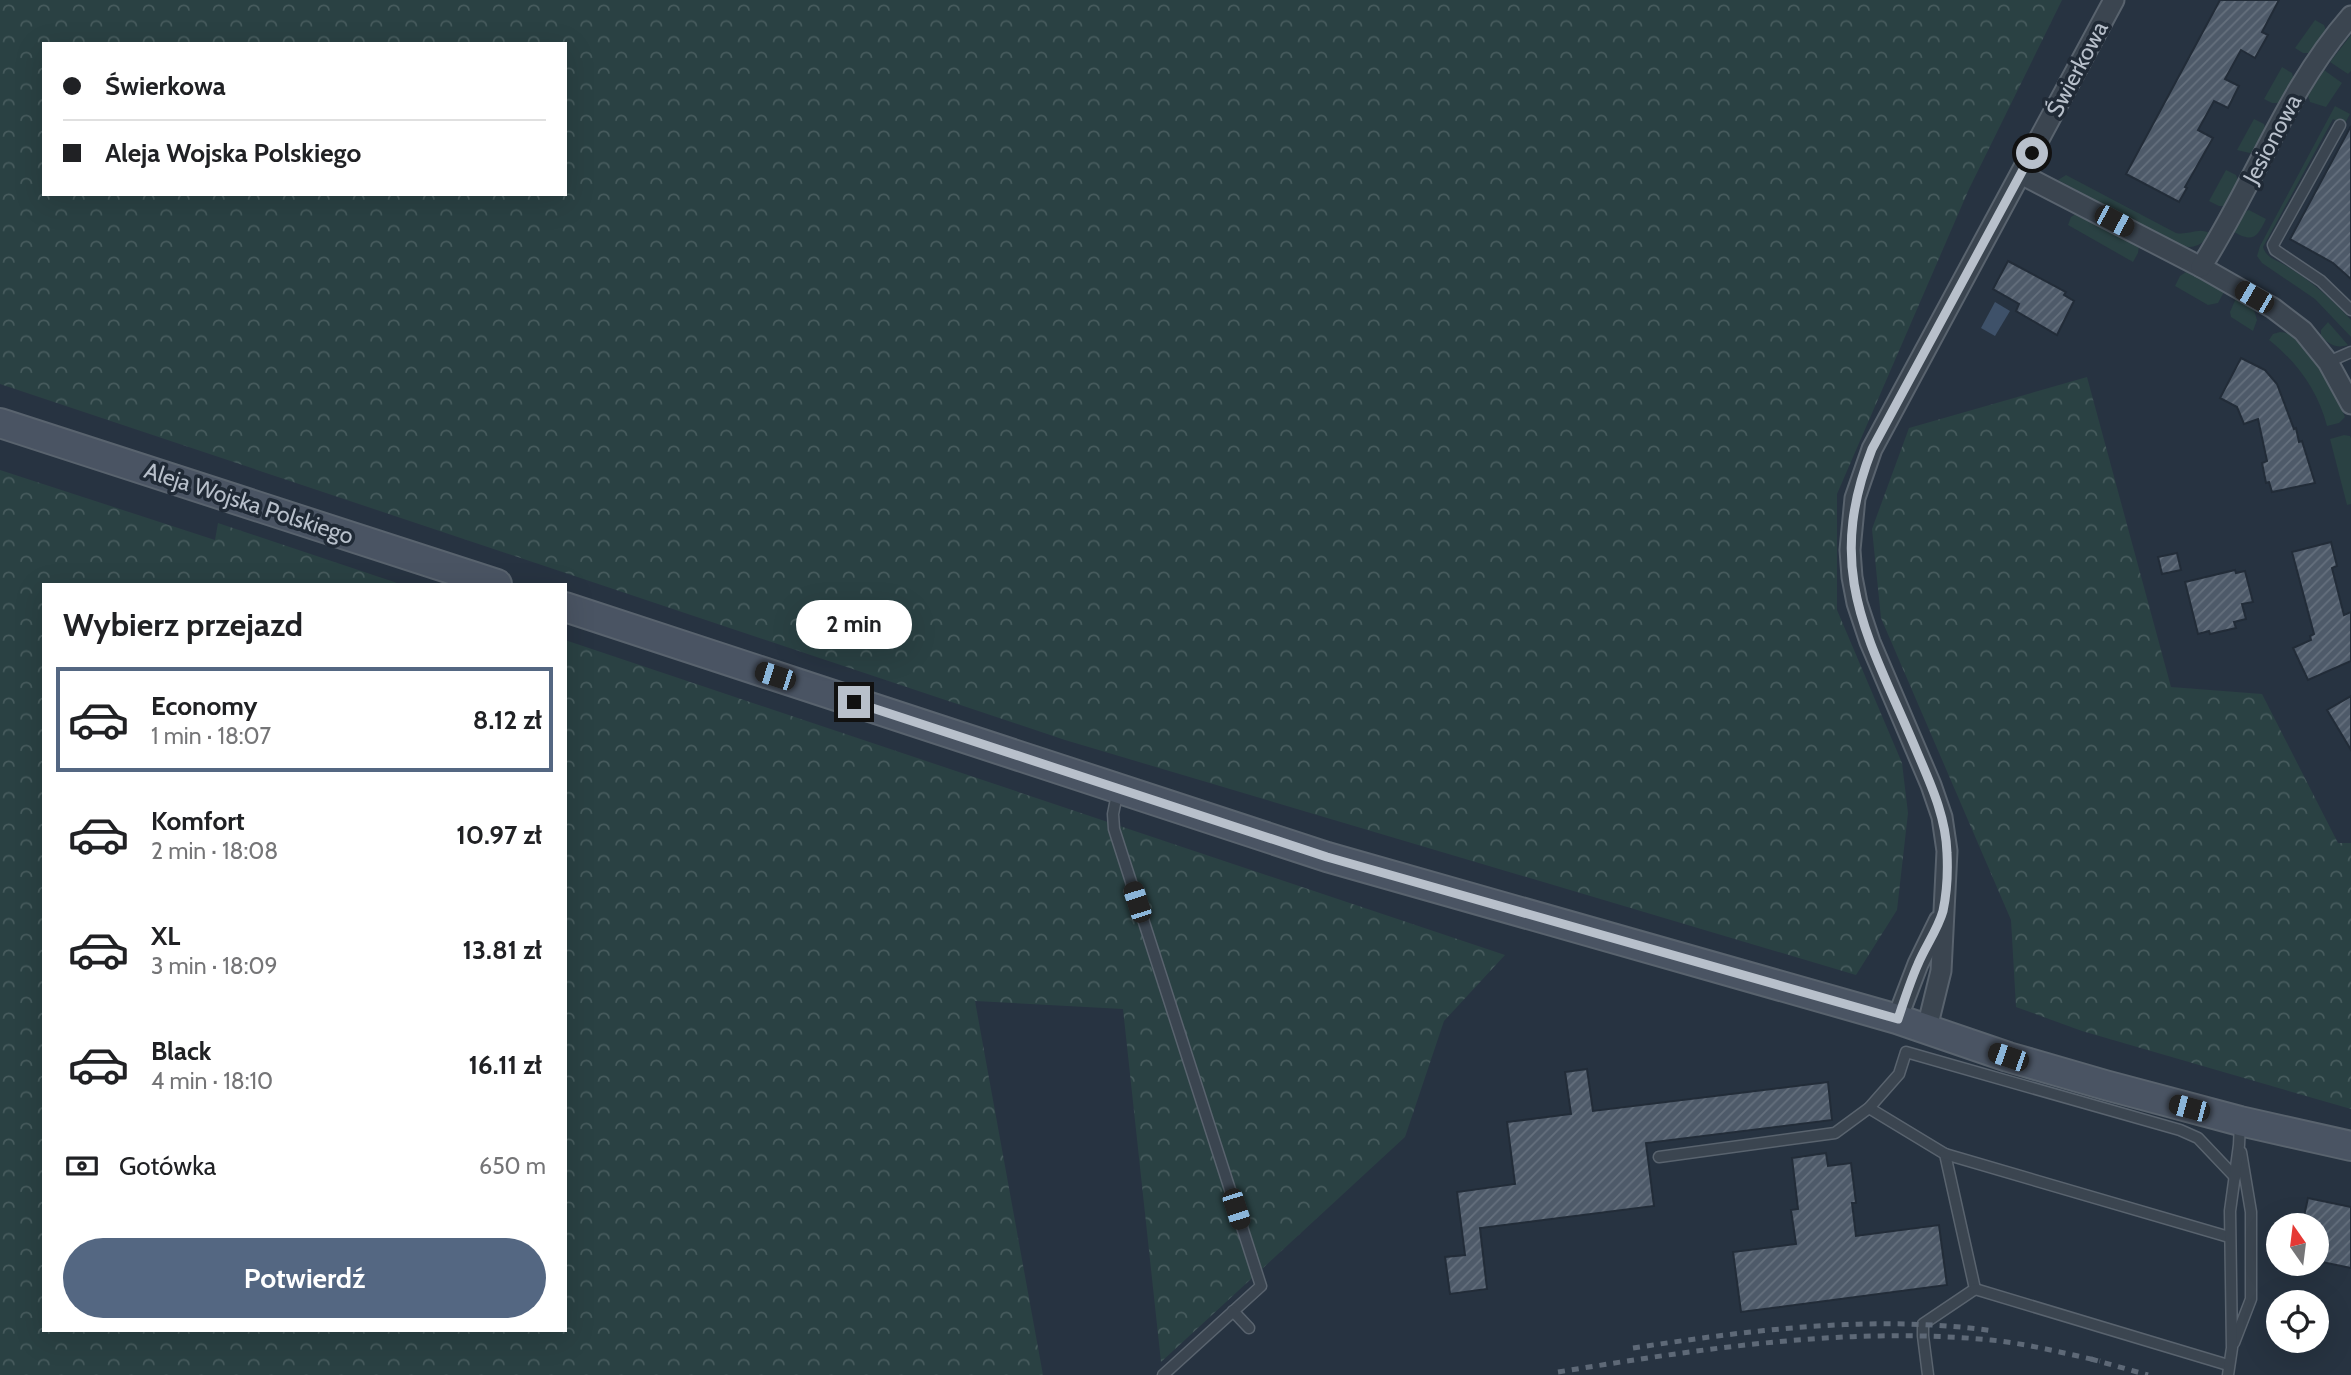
<!DOCTYPE html>
<html lang="pl">
<meta charset="utf-8">
<style>
:root{--surface:#fff;--page:#f2f2f2;--text:#202124;--muted:#757577;--line:#e0e0e0;--accent:#546782}
body{margin:0;font-family:Cabin,sans-serif;background:var(--page);color:var(--text);height:100vh;display:flex;flex-direction:column;font-size:26px;white-space:nowrap}
*{box-sizing:border-box;margin:0}
p{font-size:23px;color:var(--muted)}
.icon{flex:none;width:38px;height:38px;fill:none;stroke:currentColor;stroke-width:2;stroke-linecap:round;stroke-linejoin:round}
.map{position:relative;flex:1;overflow:hidden}
.drawer{position:absolute;left:42px;top:583px;width:525px;height:749px;display:flex;flex-direction:column;background:var(--surface);border-radius:0px;box-shadow:0 7px 28px #0002}
.drawer>*{flex:none}
.guide{position:absolute;left:42px;top:42px;width:525px;height:154px;border-radius:0px;box-shadow:0 7px 28px #0002;display:grid;align-content:center;height:154px;padding:0 21px;background:var(--surface)}
.needle{width:46px;rotate:346deg}
.fabs{position:absolute;left:2266px;top:1213px;display:grid;gap:14px}
.fabs a{display:grid;place-items:center;width:63px;height:63px;border-radius:50%;background:var(--surface);box-shadow:0 7px 28px #0002;font-size:35px}
.end{position:absolute;width:32px;height:32px;margin:-16px;border:9px solid #b8c0cb;background:#111;box-shadow:0 0 0 4px #111}
.from{border-radius:50%}
.bubble{position:absolute;height:49px;border-radius:24px;background:var(--surface);box-shadow:0 7px 28px #0002;font-size:23px;font-weight:700;line-height:49px;text-align:center}
.car{position:absolute;width:21px;height:42px;margin:-21px -10px;border-radius:9px;box-shadow:0 0 5px 2px #0007;background:linear-gradient(#222 24%,#8ab4d8 0 40%,#222 0 76%,#8ab4d8 0 86%,#222 0)}
.guide b{display:flex;align-items:center;gap:24px;height:66px;font-size:26px}
.guide b+b{border-top:2px solid var(--line)}
.guide i{width:18px;height:18px;background:var(--text)}
ul{padding:0;list-style:none}
li{display:flex;align-items:center;gap:21px;height:105px;margin:0 14px 10px;padding:0 7px;border:4px solid transparent;border-radius:0px}
li div{flex:1}
li b{display:block;font-size:26px}
li em{font-style:normal;font-weight:700}
li.on{border-color:var(--accent)}
li>.icon{width:63px;height:63px;stroke-width:1.5}
h2{padding:0 21px;font-size:32px;line-height:84px}
.pay{display:flex;align-items:center;gap:18px;height:77px;padding:0 21px;font-size:26px}
.pay p{margin-inline-start:auto}
.primary-button{display:flex;gap:14px;margin-top:auto;padding:14px 21px}
.primary-button a{flex:1;height:80px;border-radius:42px;background:var(--accent);color:#fff;font-size:28px;font-weight:700;line-height:80px;text-align:center}
.map>svg:first-child{display:block}
.green{fill:#2a4143}
.forest{fill:url(#forest-crowns);fill-rule:evenodd}
.water{fill:#3e5169}
.building{fill:url(#building-hatch);stroke:#222c38;stroke-width:2}
.lines{fill:none;stroke-linecap:round;stroke-linejoin:round}
.service-casing{stroke:#59636e;stroke-width:13}
.minor-casing{stroke:#59636e;stroke-width:23}
.secondary-casing{stroke:#59636e;stroke-width:32}
.service{stroke:#3b4550;stroke-width:10}
.minor{stroke:#3b4550;stroke-width:19}
.secondary{stroke:#4a5463;stroke-width:28}
.rail{stroke:#5e6977;stroke-width:5;stroke-dasharray:7 7;stroke-linecap:butt}
.route{stroke:#b8c0cb;stroke-width:9}
.labels{text-anchor:middle;dominant-baseline:central;stroke-width:7;stroke-linejoin:round;paint-order:stroke}
.street-label{font-size:23px;fill:#b8c0cb;stroke:#202a36}
</style>
<div class="map">
<svg width="2351" height="1375" viewBox="0 0 2351 1375">
<defs>
<pattern id="forest-crowns" width="20" height="18" patternUnits="userSpaceOnUse" patternTransform="scale(1.75)"><rect width="20" height="18" fill="#2a4143"/><path d="M2 6a3 3 0 1 1 6 0M12 15a3 3 0 1 1 6 0" fill="none" stroke="#475b5d"/></pattern>
<pattern id="building-hatch" width="6" height="6" patternUnits="userSpaceOnUse" patternTransform="scale(1.75)"><rect width="6" height="6" fill="#4e5a69"/><path d="M-1 1l2-2M0 6l6-6M5 7l2-2" fill="none" stroke="#65707d"/></pattern>
</defs>
<rect width="100%" height="100%" fill="#273341"/>
<g class="green">
<polygon points="2315,20 2324,25 2327,33 2311,53 2303,53 2295,48"/>
<polygon points="2351,35 2351,71 2348,74 2330,62"/>
<polygon points="2282,67 2292,73 2294,80 2281,103 2272,103 2264,99"/>
<polygon points="2324,70 2342,83 2326,107 2310,102 2308,96"/>
<path d="M2335,106L2350,114L2344,125L2333,119L2263,247C2266,257 2274,259 2283,264C2309,279 2331,298 2351,320V337L2315,299L2262,263L2257,256L2260,246Z"/>
<polygon points="2254,119 2264,124 2266,131 2254,154 2237,150"/>
<polygon points="2226,170 2236,175 2239,182 2225,206 2219,206 2209,201"/>
<path d="M2066,175L2176,233C2188,236 2199,226 2211,234C2202,245 2193,250 2179,245L2058,180Z"/>
<path d="M2249,210L2266,219C2257,237 2254,243 2234,232L2244,212Z"/>
<polygon points="2078,213 2139,246 2138,253 2133,262 2068,225 2071,217"/>
<polygon points="2186,272 2224,292 2218,303 2208,305 2175,286 2180,276"/>
<polygon points="2236,298 2254,310 2257,320 2253,331 2231,317 2230,312"/>
<path d="M2328,322L2348,345C2336,349 2329,344 2321,336V330Z"/>
<path d="M2280,332C2309,332 2336,394 2345,417L2339,423L2327,426C2318,391 2297,362 2269,340L2273,334Z"/>
<polygon points="2344,435 2350,436 2351,438 2351,504 2347,505 2330,439"/>
</g>
<g class="forest">
<path d="M0,0H2062L1969,189L1837,494V610L1902,763L1908,813L1897,910L1856,975L1065,740L0,384ZM44,44H565V194H44Z"/>
<polygon points="2087,377 2171,687 2262,694 2338,843 2351,843 2351,1109 2082,1031 2016,1007 2011,920 1881,618 1872,529 1909,428"/>
<polygon points="0,470 215,540 218,523 400,584 44,584 44,1330 565,1330 565,640 1505,955 1444,1021 1405,1137 1161,1362 1123,1009 975,1001 1043,1375 0,1375"/>
</g>
<polygon class="water" points="1995,302 2010,311 1995,336 1981,328"/>
<g class="building">
<polygon points="2220,0 2279,0 2262,32 2268,35 2255,58 2241,50 2225,79 2239,86 2228,108 2214,101 2198,130 2213,138 2185,187 2187,188 2179,202 2126,174"/>
<polygon points="2351,126 2351,279 2333,263 2290,239"/>
<polygon points="2008,261 2066,292 2064,295 2074,301 2057,335 2016,311 2019,304 1993,289"/>
<polygon points="2241,358 2265,370 2277,384 2294,429 2296,428 2299,442 2302,441 2315,483 2272,492 2269,482 2266,483 2262,463 2267,461 2258,419 2244,424 2237,407 2220,398"/>
<polygon points="2331,542 2337,566 2332,568 2344,615 2351,612 2351,661 2308,680 2293,648 2311,640 2310,636 2314,634 2292,552"/>
<polygon points="2177,553 2181,570 2162,574 2158,557"/>
<polygon points="2235,570 2236,573 2245,571 2253,602 2242,604 2246,619 2234,622 2236,628 2210,634 2209,631 2198,634 2185,582"/>
<polygon points="2351,696 2351,750 2327,710"/>
<polygon points="1587,1069 1593,1111 1828,1082 1832,1120 1646,1143 1654,1206 1480,1228 1487,1289 1450,1294 1445,1257 1465,1255 1457,1192 1515,1184 1507,1122 1571,1114 1565,1072"/>
<polygon points="1826,1153 1828,1166 1851,1163 1856,1203 1852,1203 1856,1236 1939,1225 1947,1285 1741,1312 1733,1252 1796,1244 1791,1210 1798,1209 1792,1158"/>
<polygon points="2308,1198 2351,1207 2351,1268 2317,1261 2317,1225 2302,1225"/>
</g>
<g class="lines">
<g class="service-casing">
<g id="service">
<polyline points="2340,125 2273,245 2275,250 2321,281 2351,310"/>
<polyline points="2328,362 2351,352"/>
<polyline points="1118,789 1113,814 1114,829 1261,1286 1163,1375"/>
<polyline points="1869,1108 1945,1154 1975,1289 1923,1324 1923,1336 1928,1375"/>
<polyline points="1945,1154 2229,1237"/>
<polyline points="1659,1157 1835,1133 1869,1108 1899,1074 1906,1052 2180,1130 2198,1138 2235,1177"/>
<polyline points="1975,1289 2228,1365"/>
<polyline points="1233,1311 1249,1328"/>
<polyline points="2234,1343 2251,1299 2251,1212 2241,1152"/>
<polyline points="2228,1375 2232,1348 2230,1211 2239,1145 2240,1122"/>
</g>
</g>
<g class="minor-casing">
<g id="minor">
<polyline points="2021,174 2201,267 2273,308 2303,331 2328,362 2351,404"/>
<path d="M2201,267C2254,185 2286,90 2351,16"/>
<polyline points="1897,1019 1918,964 1939,921"/>
<polyline points="1927,1028 1941,971 1947,851 1942,817 1931,785 1870,642 1857,603 1852,577 1850,550 1855,498 1872,449 2114,0"/>
</g>
</g>
<g class="secondary-casing">
<g id="secondary">
<polyline points="0,423 497,584"/>
<polyline points="565,607 1327,857 1897,1019 2008,1057 2105,1085 2240,1121 2351,1146"/>
</g>
</g>
<use href="#service" class="service"/>
<use href="#minor" class="minor"/>
<use href="#secondary" class="secondary"/>
<g class="rail">
<path d="M1633,1348C1752,1330 1873,1314 1994,1331"/>
<polyline points="2091,1359 2148,1375"/>
<path d="M1558,1372C1701,1349 1846,1326 1991,1340C2028,1344 2064,1353 2100,1361"/>
</g>
</g>
<g class="lines">
<path class="route" d="M854,702L1327,857L1898,1019C1904,1001 1910,982 1918,964C1925,947 1938,929 1943,911C1947,892 1948,873 1947,853C1946,817 1931,785 1917,752C1870,639 1823,574 1872,449L2032,153"/>
</g>
<g class="labels">
<g class="street-label">
<text transform="translate(2077 69) rotate(-62)">Świerkowa</text>
<text transform="translate(2272 139) rotate(-62)">Jesionowa</text>
<text transform="translate(249 503) rotate(18)">Aleja Wojska Polskiego</text>
</g>
</g>
</svg>
<div class="fabs">
<a><svg class="needle" viewBox="-14 -14 28 28"><path d="M0-13l5 13h-10z" fill="#e53935"/><path d="M0 13l5-13h-10z" fill="#757577"/></svg></a>
<a><svg class="icon" aria-label="locate" viewBox="0 0 24 24"><circle cx="12" cy="12" r="6"/><path d="M12 2v4M12 18v4M2 12h4M18 12h4"/></svg></a>
</div>
<i class="end from" style="left:2032px;top:153px"></i>
<i class="end" style="left:854px;top:702px"></i>
<div class="bubble" style="left:796px;top:600px;width:116px">2 min</div>
<i class="car" style="left:2114px;top:221px;rotate:118deg"></i>
<i class="car" style="left:2254px;top:297px;rotate:300deg"></i>
<i class="car" style="left:775px;top:676px;rotate:288deg"></i>
<i class="car" style="left:1137px;top:902px;rotate:342deg"></i>
<i class="car" style="left:2008px;top:1057px;rotate:289deg"></i>
<i class="car" style="left:2189px;top:1108px;rotate:285deg"></i>
<i class="car" style="left:1236px;top:1209px;rotate:162deg"></i>
<div class="guide">
<b><i class="from"></i>Świerkowa</b>
<b><i></i>Aleja Wojska Polskiego</b>
</div>
<section class="drawer">
<h2>Wybierz przejazd</h2>
<ul>
<li class="on"><svg class="icon" aria-label="car" viewBox="0 0 24 24"><path d="M5 17H2v-5l4-1 3-4h7l3 4 3 1v5h-3M9 17h6M6 11h13"/><circle cx="7" cy="17" r="2"/><circle cx="17" cy="17" r="2"/></svg><div><b>Economy</b><p>1 min · 18:07</p></div><em>8.12 zł</em></li>
<li><svg class="icon" aria-label="car" viewBox="0 0 24 24"><path d="M5 17H2v-5l4-1 3-4h7l3 4 3 1v5h-3M9 17h6M6 11h13"/><circle cx="7" cy="17" r="2"/><circle cx="17" cy="17" r="2"/></svg><div><b>Komfort</b><p>2 min · 18:08</p></div><em>10.97 zł</em></li>
<li><svg class="icon" aria-label="car" viewBox="0 0 24 24"><path d="M5 17H2v-5l4-1 3-4h7l3 4 3 1v5h-3M9 17h6M6 11h13"/><circle cx="7" cy="17" r="2"/><circle cx="17" cy="17" r="2"/></svg><div><b>XL</b><p>3 min · 18:09</p></div><em>13.81 zł</em></li>
<li><svg class="icon" aria-label="car" viewBox="0 0 24 24"><path d="M5 17H2v-5l4-1 3-4h7l3 4 3 1v5h-3M9 17h6M6 11h13"/><circle cx="7" cy="17" r="2"/><circle cx="17" cy="17" r="2"/></svg><div><b>Black</b><p>4 min · 18:10</p></div><em>16.11 zł</em></li>
</ul>
<div class="pay"><svg class="icon" aria-label="cash" viewBox="0 0 24 24"><path d="M3 7h18v10H3z"/><circle cx="12" cy="12" r="2"/></svg>Gotówka<p>650 m</p></div>
<div class="primary-button"><a>Potwierdź</a></div>
</section>
</div>
